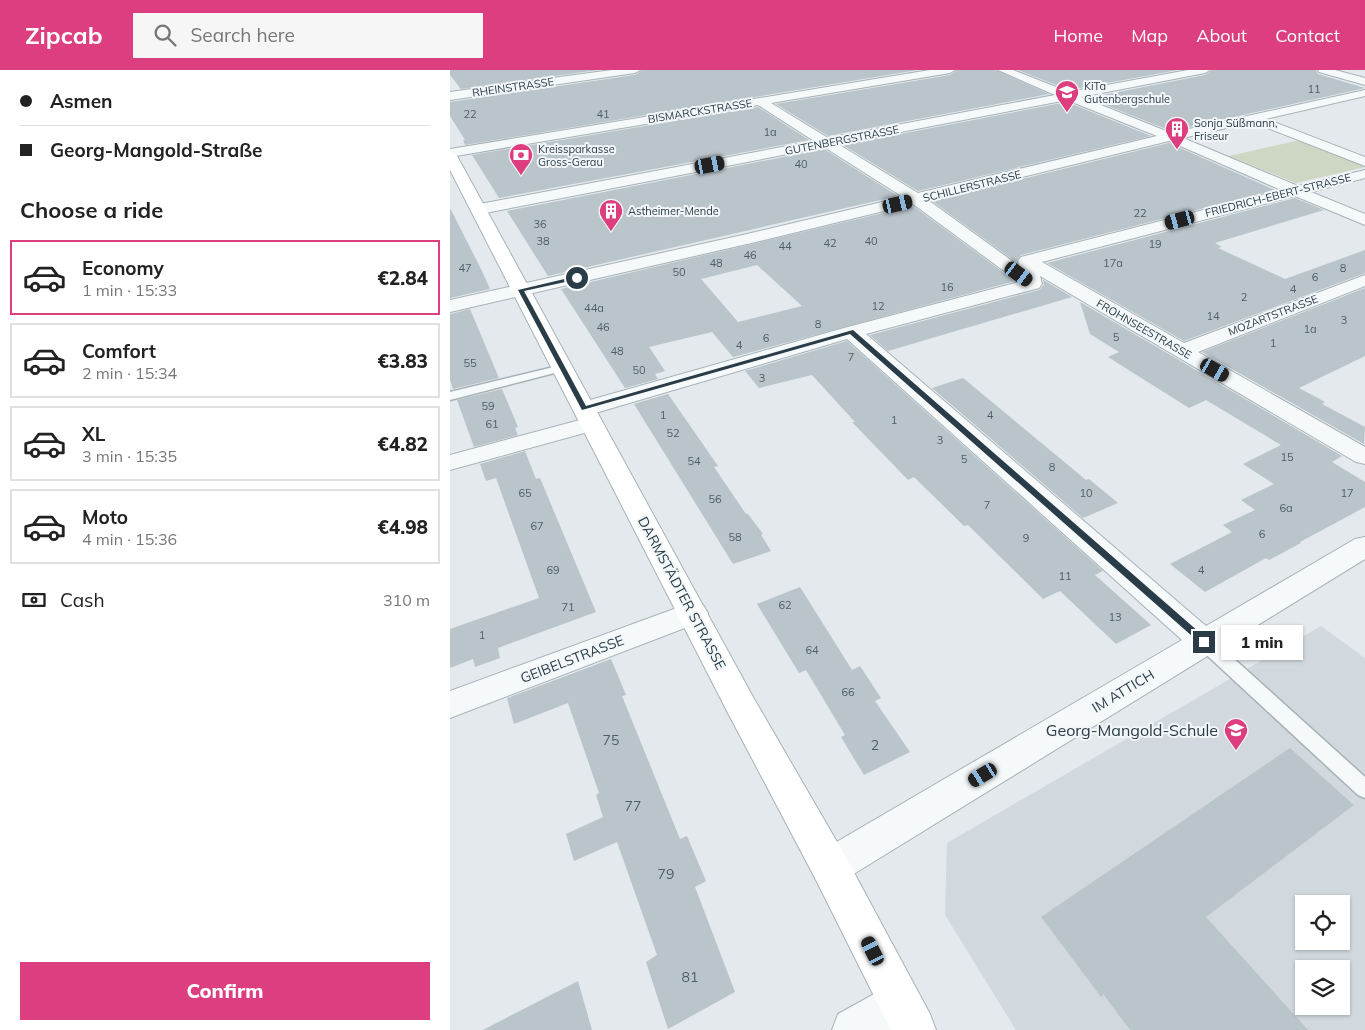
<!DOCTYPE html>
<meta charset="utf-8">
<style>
:root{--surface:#fff;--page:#f6f6f6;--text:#222;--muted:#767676;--line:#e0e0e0;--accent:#dc3e7f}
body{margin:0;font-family:Mulish,sans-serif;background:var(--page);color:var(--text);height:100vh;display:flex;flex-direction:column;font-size:19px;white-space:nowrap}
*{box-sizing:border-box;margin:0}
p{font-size:16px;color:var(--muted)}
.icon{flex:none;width:28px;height:28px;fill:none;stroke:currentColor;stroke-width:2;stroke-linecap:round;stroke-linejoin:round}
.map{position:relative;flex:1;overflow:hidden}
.panel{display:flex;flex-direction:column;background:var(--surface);width:450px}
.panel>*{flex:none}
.hud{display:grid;align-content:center;height:110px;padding:0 20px;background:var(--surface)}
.tools{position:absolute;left:845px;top:825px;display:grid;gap:10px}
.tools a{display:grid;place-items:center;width:55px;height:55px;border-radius:0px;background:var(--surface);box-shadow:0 1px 4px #0004;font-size:25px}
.end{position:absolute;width:22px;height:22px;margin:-11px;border:6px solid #293c47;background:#fff;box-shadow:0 0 0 2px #fff}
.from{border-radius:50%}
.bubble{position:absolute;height:35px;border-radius:0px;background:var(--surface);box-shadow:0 1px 4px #0004;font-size:16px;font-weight:800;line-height:35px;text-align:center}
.car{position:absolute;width:15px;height:30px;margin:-15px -8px;border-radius:6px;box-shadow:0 0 4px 1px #0007;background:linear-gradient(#222 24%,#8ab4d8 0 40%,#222 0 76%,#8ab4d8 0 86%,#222 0)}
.hud b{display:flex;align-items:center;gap:18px;height:48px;font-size:19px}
.hud b+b{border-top:1px solid var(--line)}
.hud i{width:12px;height:12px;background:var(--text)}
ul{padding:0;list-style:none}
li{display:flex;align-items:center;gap:15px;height:75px;margin:0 10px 8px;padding:0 10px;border:2px solid var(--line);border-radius:0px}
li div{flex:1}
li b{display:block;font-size:19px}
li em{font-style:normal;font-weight:800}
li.selected{border-color:var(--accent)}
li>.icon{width:45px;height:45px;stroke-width:1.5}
h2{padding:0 20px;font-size:22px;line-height:60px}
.pay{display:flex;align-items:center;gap:12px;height:55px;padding:0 20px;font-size:19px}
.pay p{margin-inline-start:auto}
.button{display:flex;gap:10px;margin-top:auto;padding:10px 20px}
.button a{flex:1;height:58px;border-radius:0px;background:var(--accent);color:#fff;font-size:20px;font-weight:800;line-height:58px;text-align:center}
header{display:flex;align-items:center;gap:30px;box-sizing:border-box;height:70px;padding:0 25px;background:var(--accent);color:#fff}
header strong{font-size:24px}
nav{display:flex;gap:28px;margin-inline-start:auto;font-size:18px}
.search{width:350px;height:45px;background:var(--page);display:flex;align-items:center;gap:12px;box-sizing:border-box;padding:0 18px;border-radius:0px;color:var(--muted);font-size:19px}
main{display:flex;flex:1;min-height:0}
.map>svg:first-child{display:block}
.built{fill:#d1d9df;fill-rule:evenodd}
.green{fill:#ced7c3}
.building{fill:#bac4cb;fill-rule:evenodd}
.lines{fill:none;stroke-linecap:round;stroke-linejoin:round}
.lane-casing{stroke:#a7b2b7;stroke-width:3}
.street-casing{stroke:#a7b2b7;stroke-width:2}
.secondary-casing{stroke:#a7b2b7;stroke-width:2}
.lane{fill:#f6f9fa;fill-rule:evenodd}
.street{fill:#f6f9fa;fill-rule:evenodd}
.secondary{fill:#fff;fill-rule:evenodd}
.route{fill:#293c47}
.labels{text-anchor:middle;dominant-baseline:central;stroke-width:4;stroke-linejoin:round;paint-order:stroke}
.far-poi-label{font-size:11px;fill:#293c47;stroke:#f3f7f9;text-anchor:start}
.far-street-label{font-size:11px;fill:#293c47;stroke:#f3f7f9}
.number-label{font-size:11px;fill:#4d5e68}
.street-label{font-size:14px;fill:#293c47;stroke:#f3f7f9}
.near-number-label{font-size:14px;fill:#4d5e68}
.near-poi-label{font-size:16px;fill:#293c47;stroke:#f3f7f9;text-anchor:end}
</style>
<header>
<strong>Zipcab</strong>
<div class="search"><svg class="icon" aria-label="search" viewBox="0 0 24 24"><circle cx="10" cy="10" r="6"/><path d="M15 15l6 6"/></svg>Search here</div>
<nav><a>Home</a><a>Map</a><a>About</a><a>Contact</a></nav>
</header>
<main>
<section class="panel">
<div class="hud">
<b><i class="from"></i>Asmen</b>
<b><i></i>Georg-Mangold-Straße</b>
</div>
<h2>Choose a ride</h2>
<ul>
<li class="selected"><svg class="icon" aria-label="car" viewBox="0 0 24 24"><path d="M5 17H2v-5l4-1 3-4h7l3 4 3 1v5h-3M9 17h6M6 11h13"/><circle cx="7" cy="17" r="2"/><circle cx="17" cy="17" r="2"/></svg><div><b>Economy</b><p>1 min · 15:33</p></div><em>€2.84</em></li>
<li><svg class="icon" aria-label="car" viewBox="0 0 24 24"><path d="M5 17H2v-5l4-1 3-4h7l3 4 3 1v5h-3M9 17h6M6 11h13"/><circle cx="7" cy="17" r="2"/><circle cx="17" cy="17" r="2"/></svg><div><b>Comfort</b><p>2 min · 15:34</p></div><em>€3.83</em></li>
<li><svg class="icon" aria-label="car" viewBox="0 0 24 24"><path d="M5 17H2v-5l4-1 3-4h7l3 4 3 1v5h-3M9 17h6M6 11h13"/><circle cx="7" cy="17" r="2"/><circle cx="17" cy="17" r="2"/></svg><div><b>XL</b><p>3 min · 15:35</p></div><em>€4.82</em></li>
<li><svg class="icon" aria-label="car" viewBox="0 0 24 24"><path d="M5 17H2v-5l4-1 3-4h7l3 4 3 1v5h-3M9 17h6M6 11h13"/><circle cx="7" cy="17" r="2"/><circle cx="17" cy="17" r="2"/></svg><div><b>Moto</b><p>4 min · 15:36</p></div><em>€4.98</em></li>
</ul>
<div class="pay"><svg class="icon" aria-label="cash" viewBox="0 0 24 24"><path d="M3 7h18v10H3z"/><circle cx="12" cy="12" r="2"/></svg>Cash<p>310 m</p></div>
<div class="button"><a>Confirm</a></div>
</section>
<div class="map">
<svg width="915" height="960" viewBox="0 0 915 960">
<rect width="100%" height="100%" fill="#e3e9ec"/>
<path class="built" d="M871,556L915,588V960H566L495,845L497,773ZM854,834H891V871H854ZM854,899H891V936H854Z"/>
<polygon class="green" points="850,70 915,95 915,97 846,113 779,86"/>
<g class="building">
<polygon points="0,0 148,0 11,19 0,5"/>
<polygon points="192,0 468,0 15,75 13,70 15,70 0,46 0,32 185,5"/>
<polygon points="507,0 546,0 599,24 378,66 326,34 500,5"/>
<polygon points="568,0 728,0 619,20"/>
<polygon points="762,0 866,0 868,4 915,18 721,61 638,28 755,5"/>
<polygon points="617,32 701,66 468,121 393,75"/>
<polygon points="308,37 359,70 49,128 22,85"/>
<polygon points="719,73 825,120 571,185 566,192 482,131"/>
<polygon points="374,79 448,126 98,206 57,141"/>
<polygon points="845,128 874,140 765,173 772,177 768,178 835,209 915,180 915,203 734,271 597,193"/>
<path d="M463,136L565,211L283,287L262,262L199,277L215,301L205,304L208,309L175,318L111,219ZM307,195L352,236L288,252L251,209Z"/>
<polygon points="0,138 32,201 40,219 0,228"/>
<polygon points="593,210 622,227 438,281 420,265 589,220 594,215"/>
<polygon points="915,218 915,286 849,318 875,332 872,334 915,357 914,374 752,282"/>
<polygon points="630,232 892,386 882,392 915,412 915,437 850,472 851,473 819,490 816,488 755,522 720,494 782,462 773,455 805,440 791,430 824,414 793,394 831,375 756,330 739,338 658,287 669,282 640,264"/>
<polygon points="20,239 49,308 3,319 0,310 0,244"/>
<polygon points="397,271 653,501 645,505 701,555 666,574 610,521 593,529 518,455 514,456 464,407 458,410 402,352 405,352 362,305 309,318 295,301"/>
<polygon points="513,308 636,410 639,409 668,433 633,448 482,318"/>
<polygon points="52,319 68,357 65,358 68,365 24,377 7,330"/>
<polygon points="218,324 268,396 264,397 296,444 298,444 313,464 311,465 321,481 283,494 184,334"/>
<polygon points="75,381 86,409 90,408 146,542 48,578 50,588 25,597 23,589 0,598 0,559 89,528 46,408 36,411 30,394"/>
<polygon points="350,517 402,600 410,596 431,628 425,631 460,682 414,705 391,667 395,665 356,600 349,603 307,534"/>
<polygon points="161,589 176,625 172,626 230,769 237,766 256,811 245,817 285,922 218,959 196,892 207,885 167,772 124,791 116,764 153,747 146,725 149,723 118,633 64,654 57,628"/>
<polygon points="840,678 904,735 756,847 858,960 680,960 653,924 651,927 591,847"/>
<polygon points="128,911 142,960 33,960"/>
</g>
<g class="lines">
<g class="lane-casing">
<g id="lane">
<polygon points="112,295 116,296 118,298 116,300 0,330 0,322"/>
<polygon points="754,566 760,567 915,707 915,728 908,725 748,577 746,572 748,567"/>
</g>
</g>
<g class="street-casing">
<g id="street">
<polygon points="162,0 190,0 185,3 0,30 0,22"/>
<path d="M480,0H505L500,3L321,33L378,68L605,25L548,0H563L619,22L738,0H760L755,3L631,27L721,63L915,20V26L816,49L915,87V96L802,52L733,68L848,116L915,100V108L861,122L915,144V155L845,126L592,192L734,273L915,205V216L748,282L915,377V394L906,392L590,206L592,214L589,218L416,264L756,556L905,469L915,467V489L394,810L380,815L366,810L361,797L366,784L732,570L397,269L142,344L134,346L126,344L123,339L126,334L394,258L569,212L463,134L297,174L0,242V230L297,164L453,127L374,77L30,144L24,142L22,139L24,136L30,134L364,71L308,35L0,87V79ZM617,30L707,66L468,123L388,74ZM719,71L831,120L571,187L568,191L569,196L478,130Z"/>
<polygon points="868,0 885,0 915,8 915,15 869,2"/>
<polygon points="141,347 149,349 153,354 149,359 0,400 0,385"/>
<polygon points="243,532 253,535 258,543 253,551 0,648 0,621"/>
<polygon points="450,911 465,918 472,933 465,948 446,960 382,960 388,944 435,918"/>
</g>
</g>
<g class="secondary-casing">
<polygon id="secondary" points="0,82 7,86 303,627 394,784 480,944 486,960 441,960 366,810 279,645 0,100"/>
</g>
<use href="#lane" class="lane"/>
<use href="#street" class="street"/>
<use href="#secondary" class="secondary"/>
</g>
<polygon class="route" points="127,206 129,209 74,221 136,336 403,260 757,569 757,574 751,574 400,264 132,340 68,220"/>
<defs>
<g id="school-pin" transform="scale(1.25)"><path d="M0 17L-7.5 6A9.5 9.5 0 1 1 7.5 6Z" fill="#dc3e7f" stroke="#f3f7f9"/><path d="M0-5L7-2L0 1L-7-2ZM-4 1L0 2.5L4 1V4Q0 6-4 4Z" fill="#fff"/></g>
<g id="building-pin" transform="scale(1.25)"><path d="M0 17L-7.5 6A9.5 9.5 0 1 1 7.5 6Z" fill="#dc3e7f" stroke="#f3f7f9"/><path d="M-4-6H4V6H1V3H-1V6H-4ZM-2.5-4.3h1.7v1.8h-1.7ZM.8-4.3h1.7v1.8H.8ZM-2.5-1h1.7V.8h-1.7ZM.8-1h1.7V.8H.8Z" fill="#fff"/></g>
<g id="bank-pin" transform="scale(1.25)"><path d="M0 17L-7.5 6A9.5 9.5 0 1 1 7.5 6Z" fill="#dc3e7f" stroke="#f3f7f9"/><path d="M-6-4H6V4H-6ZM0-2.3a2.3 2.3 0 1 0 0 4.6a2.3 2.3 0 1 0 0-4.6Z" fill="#fff"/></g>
</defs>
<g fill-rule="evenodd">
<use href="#school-pin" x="617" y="22"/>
<use href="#building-pin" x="727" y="59"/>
<use href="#bank-pin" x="71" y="85"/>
<use href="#building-pin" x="161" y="141"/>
<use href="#school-pin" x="786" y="660"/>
</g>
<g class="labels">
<g class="far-poi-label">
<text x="634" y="16">KiTa<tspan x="634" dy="13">Gutenbergschule</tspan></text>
<text x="744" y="53">Sonja Süßmann,<tspan x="744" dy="13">Friseur</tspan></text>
<text x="88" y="79">Kreissparkasse<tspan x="88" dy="13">Gross-Gerau</tspan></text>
<text x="178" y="141">Astheimer-Mende</text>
</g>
<g class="far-street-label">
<text transform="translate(63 17) rotate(-8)">RHEINSTRASSE</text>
<text transform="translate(250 41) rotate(-9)">BISMARCKSTRASSE</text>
<text transform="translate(392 70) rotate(-11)">GUTENBERGSTRASSE</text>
<text transform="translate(522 116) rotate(-14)">SCHILLERSTRASSE</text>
<text transform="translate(828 125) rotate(-14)">FRIEDRICH-EBERT-STRASSE</text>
<text transform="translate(823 245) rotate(-21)">MOZARTSTRASSE</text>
<text transform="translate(694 259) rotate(30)">FROHNSEESTRASSE</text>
</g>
<g class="number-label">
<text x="864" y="19">11</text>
<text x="20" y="44">22</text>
<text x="153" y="44">41</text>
<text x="320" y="62">1a</text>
<text x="351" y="94">40</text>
<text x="690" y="143">22</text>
<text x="90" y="154">36</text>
<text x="93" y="171">38</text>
<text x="421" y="171">40</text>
<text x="380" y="173">42</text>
<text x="705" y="174">19</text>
<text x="335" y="176">44</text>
<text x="300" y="185">46</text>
<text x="266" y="193">48</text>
<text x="663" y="193">17a</text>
<text x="15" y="198">47</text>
<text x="893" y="198">8</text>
<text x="229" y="202">50</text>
<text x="865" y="207">6</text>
<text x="497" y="217">16</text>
<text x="843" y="219">4</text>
<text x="794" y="227">2</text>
<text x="428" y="236">12</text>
<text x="144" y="238">44a</text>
<text x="763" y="246">14</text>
<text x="894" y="250">3</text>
<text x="368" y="254">8</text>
<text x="153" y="257">46</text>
<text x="860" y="259">1a</text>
<text x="666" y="267">5</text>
<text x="316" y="268">6</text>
<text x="823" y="273">1</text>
<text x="289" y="275">4</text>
<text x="167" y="281">48</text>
<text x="401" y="287">7</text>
<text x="20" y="293">55</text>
<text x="189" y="300">50</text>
<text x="312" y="308">3</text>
<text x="38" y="336">59</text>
<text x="213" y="345">1</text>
<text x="540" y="345">4</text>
<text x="444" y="350">1</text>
<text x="42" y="354">61</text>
<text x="223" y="363">52</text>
<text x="490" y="370">3</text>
<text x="837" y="387">15</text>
<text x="514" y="389">5</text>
<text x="244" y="391">54</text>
<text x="602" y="397">8</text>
<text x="75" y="423">65</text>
<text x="636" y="423">10</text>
<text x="897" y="423">17</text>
<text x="265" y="429">56</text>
<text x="537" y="435">7</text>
<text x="836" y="438">6a</text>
<text x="87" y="456">67</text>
<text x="812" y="464">6</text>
<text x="285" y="467">58</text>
<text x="576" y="468">9</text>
<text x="103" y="500">69</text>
<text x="751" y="500">4</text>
<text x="615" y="506">11</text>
<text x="335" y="535">62</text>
<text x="118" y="537">71</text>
<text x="665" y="547">13</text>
<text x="32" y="565">1</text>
<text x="362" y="580">64</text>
<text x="398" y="622">66</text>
</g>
<g class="street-label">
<text transform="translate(232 523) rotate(62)">DARMSTÄDTER STRASSE</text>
<text transform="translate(122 589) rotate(-21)">GEIBELSTRASSE</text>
<text transform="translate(673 621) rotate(-31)">IM ATTICH</text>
</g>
<g class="near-number-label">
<text x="161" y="670">75</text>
<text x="425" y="675">2</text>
<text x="183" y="736">77</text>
<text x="216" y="804">79</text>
<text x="240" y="907">81</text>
</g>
<g class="near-poi-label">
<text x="768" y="660">Georg-Mangold-Schule</text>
</g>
</g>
</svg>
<div class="tools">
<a><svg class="icon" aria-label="locate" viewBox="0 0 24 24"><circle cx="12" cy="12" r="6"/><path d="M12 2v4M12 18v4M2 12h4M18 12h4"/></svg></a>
<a><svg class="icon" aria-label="layers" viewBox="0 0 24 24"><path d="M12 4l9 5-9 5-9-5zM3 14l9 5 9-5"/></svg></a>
</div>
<i class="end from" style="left:127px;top:208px"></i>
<i class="end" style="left:754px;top:572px"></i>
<div class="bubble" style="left:771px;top:555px;width:82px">1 min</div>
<i class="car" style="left:260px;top:95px;rotate:79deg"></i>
<i class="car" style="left:448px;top:134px;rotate:77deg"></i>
<i class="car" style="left:730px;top:150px;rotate:255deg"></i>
<i class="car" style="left:569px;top:204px;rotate:126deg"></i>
<i class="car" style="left:765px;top:300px;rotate:120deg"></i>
<i class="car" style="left:533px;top:705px;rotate:239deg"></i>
<i class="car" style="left:423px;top:881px;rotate:333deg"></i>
</div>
</main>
